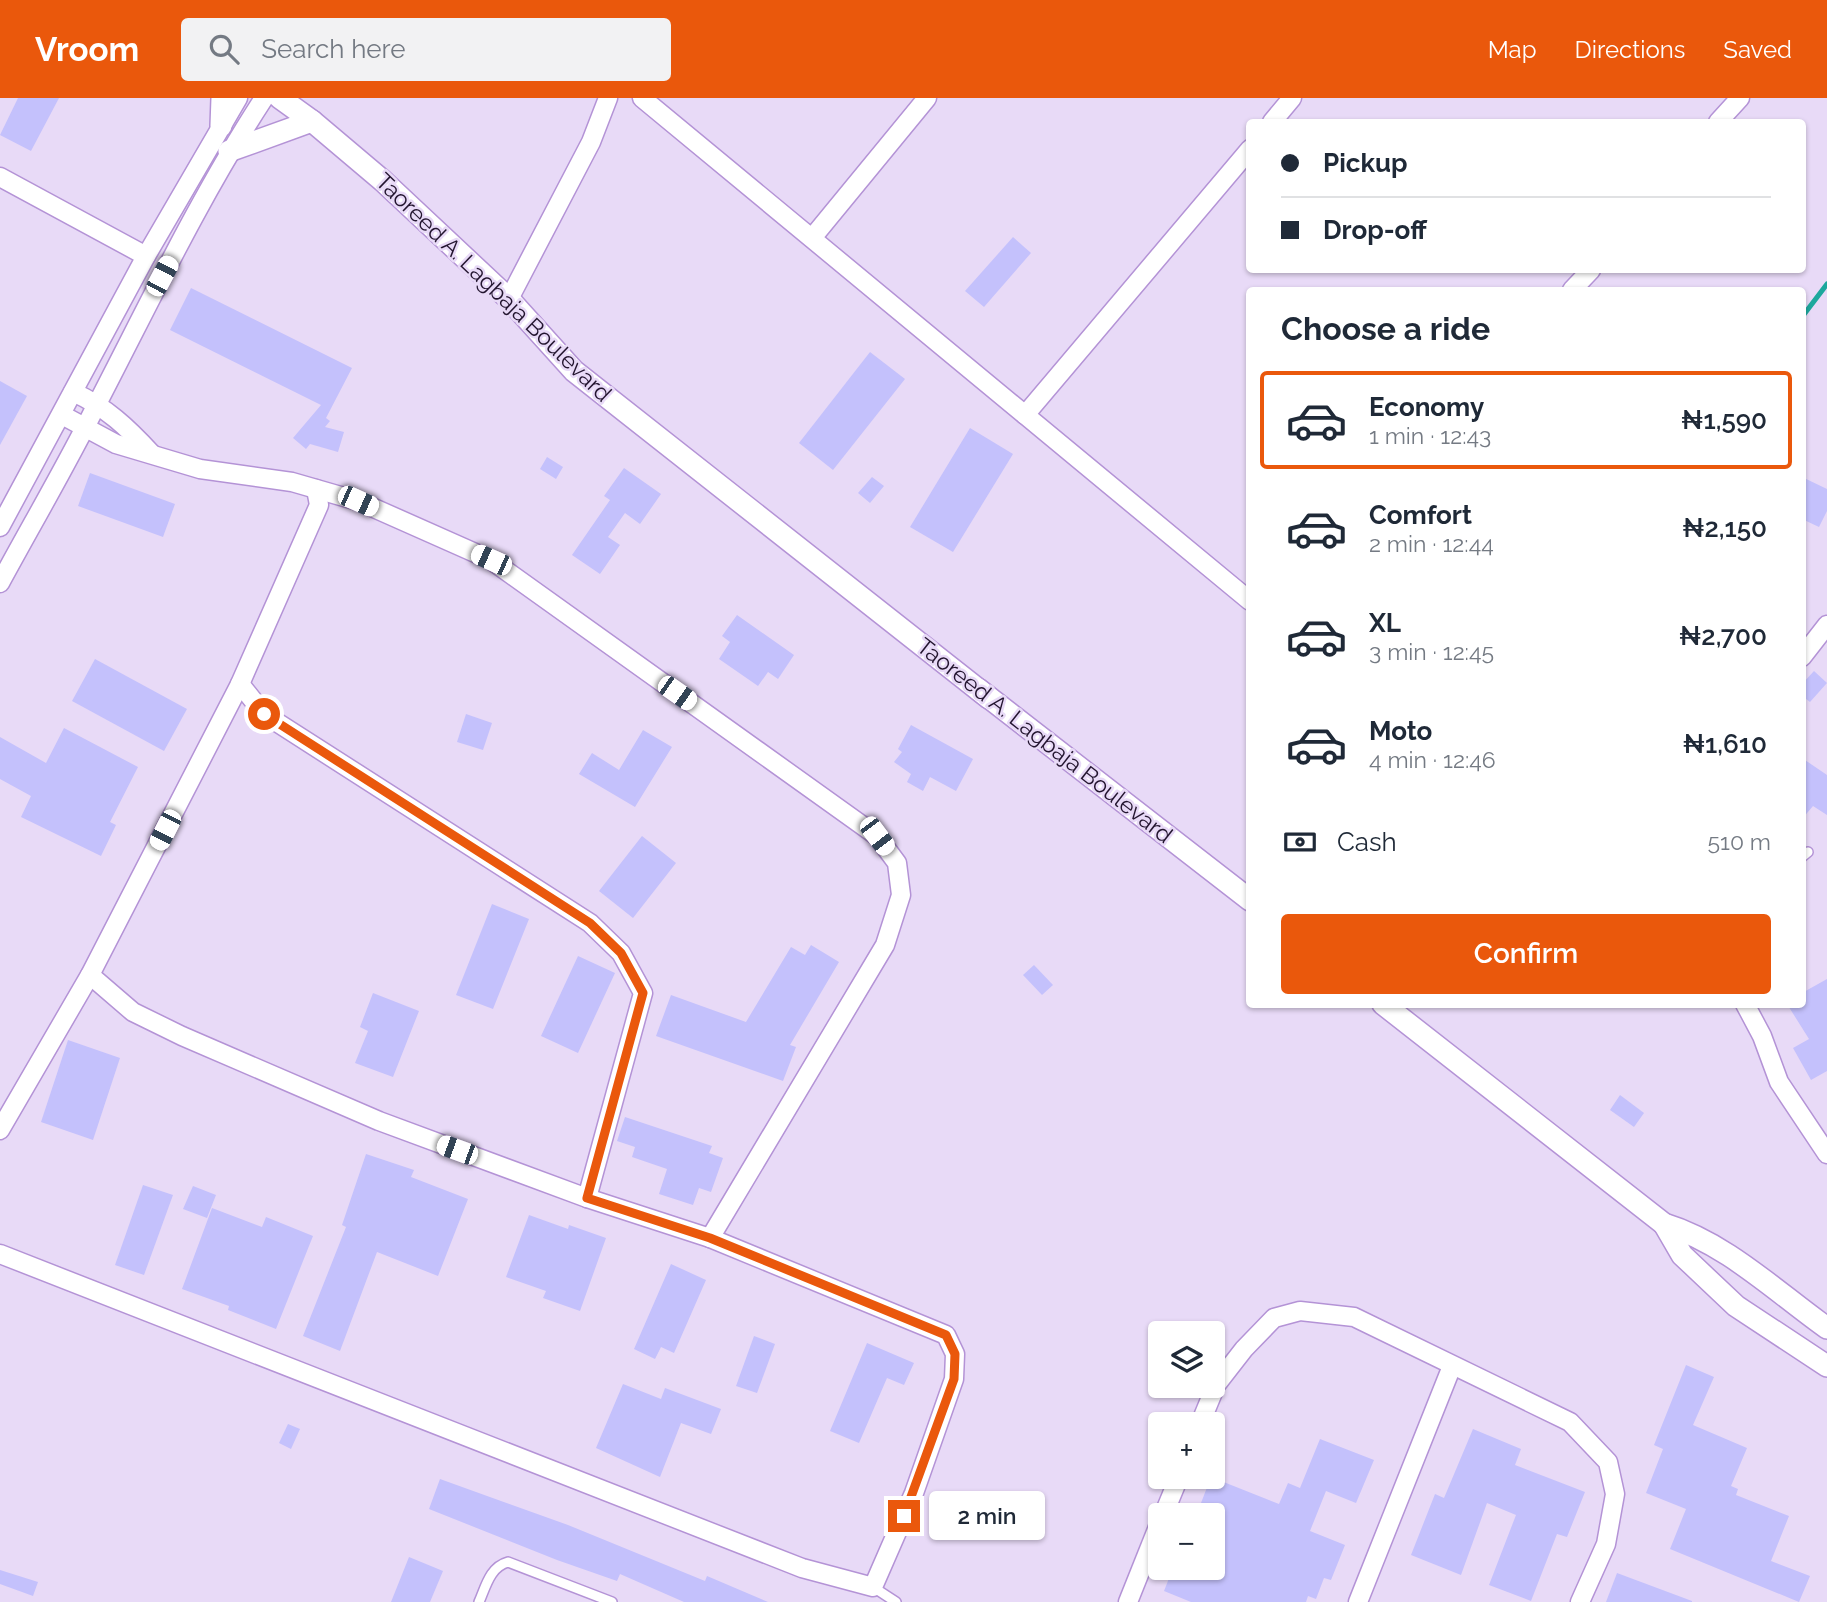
<!DOCTYPE html>
<meta charset="utf-8">
<style>
:root{--surface:#fff;--page:#f2f2f3;--text:#1f2937;--muted:#747a83;--line:#e0e1e3;--accent:#ea580c}
body{margin:0;font-family:Raleway,sans-serif;background:var(--page);color:var(--text);height:100vh;display:flex;flex-direction:column;font-size:26px;white-space:nowrap}
*{box-sizing:border-box;margin:0}
p{font-size:23px;color:var(--muted)}
.icon{flex:none;width:38px;height:38px;fill:none;stroke:currentColor;stroke-width:2;stroke-linecap:round;stroke-linejoin:round}
.map{position:relative;flex:1;overflow:hidden}
.sheet{position:absolute;left:1246px;top:189px;width:560px;height:721px;display:flex;flex-direction:column;background:var(--surface);border-radius:7px;box-shadow:0 2px 5px #0004}
.sheet>*{flex:none}
.banner{position:absolute;left:1246px;top:21px;width:560px;height:154px;border-radius:7px;box-shadow:0 2px 5px #0004;display:grid;align-content:center;height:154px;padding:0 35px;background:var(--surface)}
.buttons{position:absolute;left:1148px;top:1223px;display:grid;gap:14px}
.buttons a{display:grid;place-items:center;width:77px;height:77px;border-radius:7px;background:var(--surface);box-shadow:0 2px 5px #0004;font-size:35px}
.end{position:absolute;width:32px;height:32px;margin:-16px;border:9px solid #ea580c;background:#fff;box-shadow:0 0 0 4px #fff}
.from{border-radius:50%}
.bubble{position:absolute;height:49px;border-radius:7px;background:var(--surface);box-shadow:0 2px 5px #0004;font-size:23px;font-weight:600;line-height:49px;text-align:center}
.car{position:absolute;width:21px;height:42px;margin:-21px -10px;border-radius:9px;box-shadow:0 0 5px 2px #0007;background:linear-gradient(#fff 24%,#345 0 40%,#fff 0 76%,#345 0 86%,#fff 0)}
.banner b{display:flex;align-items:center;gap:24px;height:66px;font-size:26px}
.banner b+b{border-top:2px solid var(--line)}
.banner i{width:18px;height:18px;background:var(--text)}
ul{padding:0;list-style:none}
li{display:flex;align-items:center;gap:21px;height:98px;margin:0 14px 10px;padding:0 21px;border:4px solid transparent;border-radius:7px}
li div{flex:1}
li b{display:block;font-size:26px}
li em{font-style:normal;font-weight:600}
li.on{border-color:var(--accent)}
li>.icon{width:63px;height:63px;stroke-width:1.5}
h2{padding:0 35px;font-size:32px;line-height:84px}
.pay{display:flex;align-items:center;gap:18px;height:77px;padding:0 35px;font-size:26px}
.pay p{margin-inline-start:auto}
.button{display:flex;gap:14px;margin-top:auto;padding:14px 35px}
.button a{flex:1;height:80px;border-radius:7px;background:var(--accent);color:#fff;font-size:28px;font-weight:600;line-height:80px;text-align:center}
header{display:flex;align-items:center;gap:42px;box-sizing:border-box;height:98px;padding:0 35px;background:var(--accent);color:#fff}
header strong{font-size:33px}
nav{display:flex;gap:38px;margin-inline-start:auto;font-size:24px}
.search{width:490px;height:63px;background:var(--page);display:flex;align-items:center;gap:18px;box-sizing:border-box;padding:0 24px;border-radius:7px;color:var(--muted);font-size:26px}
.map>svg:first-child{display:block}
.lines{fill:none;stroke-linecap:round;stroke-linejoin:round}
.stream{stroke:#1da89d;stroke-width:5}
.building{fill:#c4c1fc}
.service-casing{stroke:#b493d6;stroke-width:12}
.minor-casing{stroke:#b493d6;stroke-width:21}
.tertiary-casing{stroke:#b493d6;stroke-width:24}
.service{stroke:#fff;stroke-width:9}
.minor{stroke:#fff;stroke-width:18}
.tertiary{stroke:#fff;stroke-width:21}
.route{stroke:#ea580c;stroke-width:9}
.labels{text-anchor:middle;dominant-baseline:central;stroke-width:5;stroke-linejoin:round;paint-order:stroke}
.street-label{font-size:23px;fill:#23152f;stroke:#e8daf7}
</style>
<header>
<strong>Vroom</strong>
<div class="search"><svg class="icon" aria-label="search" viewBox="0 0 24 24"><circle cx="10" cy="10" r="6"/><path d="M15 15l6 6"/></svg>Search here</div>
<nav><a>Map</a><a>Directions</a><a>Saved</a></nav>
</header>
<div class="map">
<svg width="1827" height="1504" viewBox="0 0 1827 1504">
<rect width="100%" height="100%" fill="#e8daf7"/>
<g class="lines">
<polyline class="stream" points="1802,219 1827,186"/>
</g>
<g class="building">
<polygon points="18,0 59,0 31,53 0,37"/>
<polygon points="1013,139 1031,155 984,209 965,193"/>
<polygon points="191,190 352,270 326,320 330,323 325,329 344,334 338,354 310,346 306,351 293,340 321,307 170,232"/>
<polygon points="870,254 905,281 833,372 799,345"/>
<polygon points="0,283 27,298 0,347"/>
<polygon points="970,330 1013,356 953,454 910,429"/>
<polygon points="547,359 563,369 556,381 540,371"/>
<polygon points="624,370 661,396 640,426 625,415 608,439 620,447 600,476 572,457 610,402 604,398"/>
<polygon points="90,375 175,406 163,439 78,408"/>
<polygon points="872,379 884,388 870,405 858,395"/>
<polygon points="1802,379 1827,391 1827,413 1819,429 1802,421"/>
<polygon points="737,517 794,557 778,581 768,574 758,588 719,561 730,544 722,538"/>
<polygon points="95,561 187,611 164,653 72,603"/>
<polygon points="1814,573 1827,585 1810,604 1802,598 1802,586"/>
<polygon points="466,616 492,625 483,652 457,644"/>
<polygon points="911,627 973,661 956,693 930,679 923,693 907,684 911,676 894,664 902,654 898,651"/>
<polygon points="64,630 138,669 110,724 116,727 101,758 21,719 31,698 0,681 0,639 46,665"/>
<polygon points="643,632 672,649 635,709 579,676 592,655 619,672"/>
<polygon points="1802,660 1827,677 1827,717 1813,708 1802,721"/>
<polygon points="642,738 676,765 633,820 599,793"/>
<polygon points="492,806 529,821 493,911 456,897"/>
<polygon points="811,847 839,864 790,947 796,949 783,983 656,938 671,897 746,924 791,849 805,857"/>
<polygon points="578,858 615,875 578,955 541,938"/>
<polygon points="1034,867 1053,887 1042,897 1023,877"/>
<polygon points="1827,881 1827,973 1811,982 1793,950 1809,941 1787,906 1802,906 1802,895"/>
<polygon points="373,895 419,913 393,979 355,965 368,933 360,929"/>
<polygon points="68,942 120,960 93,1042 41,1024"/>
<polygon points="1620,997 1644,1015 1634,1029 1610,1012"/>
<polygon points="625,1019 712,1048 709,1055 723,1060 711,1094 699,1090 693,1107 659,1096 667,1071 632,1059 635,1049 617,1043"/>
<polygon points="366,1056 414,1072 411,1079 468,1101 438,1178 377,1154 340,1253 303,1238 346,1129 342,1127"/>
<polygon points="143,1087 173,1097 144,1177 115,1167"/>
<polygon points="193,1088 216,1097 207,1120 183,1111"/>
<polygon points="212,1110 262,1129 266,1119 313,1138 276,1231 228,1212 229,1208 182,1191"/>
<polygon points="529,1117 568,1131 569,1127 606,1140 580,1213 543,1200 546,1193 506,1179"/>
<polygon points="671,1166 706,1182 674,1255 661,1249 655,1261 634,1251"/>
<polygon points="754,1238 775,1246 757,1295 736,1288"/>
<polygon points="867,1245 914,1265 904,1287 887,1280 859,1345 830,1333"/>
<polygon points="1686,1267 1714,1279 1693,1327 1747,1350 1731,1388 1738,1391 1736,1397 1789,1418 1771,1463 1810,1478 1799,1504 1670,1451 1686,1411 1646,1395 1663,1351 1654,1347"/>
<polygon points="623,1286 661,1301 665,1290 721,1311 711,1336 681,1325 660,1379 596,1350"/>
<polygon points="288,1326 300,1331 291,1351 279,1345"/>
<polygon points="1473,1331 1521,1351 1515,1367 1585,1394 1567,1439 1557,1436 1531,1503 1489,1487 1516,1417 1487,1405 1461,1477 1411,1457 1435,1396 1444,1400"/>
<polygon points="1320,1341 1374,1362 1356,1405 1326,1393 1310,1433 1345,1447 1331,1482 1324,1480 1316,1501 1308,1498 1306,1504 1191,1504 1164,1493 1173,1470 1213,1470 1213,1418 1196,1418 1211,1379 1279,1406 1288,1385 1300,1390"/>
<polygon points="440,1381 568,1427 705,1483 707,1478 768,1504 684,1504 620,1476 617,1483 557,1462 429,1411"/>
<polygon points="409,1459 443,1473 430,1504 391,1504"/>
<polygon points="0,1472 38,1484 33,1498 0,1486"/>
<polygon points="1617,1475 1692,1503 1692,1504 1606,1504"/>
</g>
<g class="lines">
<g class="service-casing">
<g id="service">
<polyline points="1802,759 1808,754"/>
<polyline points="873,1489 896,1504"/>
<path d="M479,1504C486,1488 490,1469 508,1464L612,1504"/>
</g>
</g>
<g class="minor-casing">
<g id="minor">
<polyline points="642,0 1250,503"/>
<polyline points="1272,24 1292,0"/>
<polyline points="1718,24 1740,0"/>
<polyline points="0,79 146,158"/>
<polyline points="812,140 927,0"/>
<polyline points="1572,192 1591,172"/>
<polyline points="509,201 591,44 608,0"/>
<path d="M73,294C106,309 128,330 152,356"/>
<polyline points="62,317 116,346 200,371 292,384 358,403 491,462 877,738 897,765 901,797 885,847 710,1140"/>
<polyline points="1025,317 1250,51"/>
<polyline points="0,429 146,158 238,0"/>
<path d="M0,485C32,426 66,368 96,308C150,204 200,98 264,0"/>
<polyline points="1802,559 1827,527"/>
<polyline points="240,586 264,616 590,825 621,855 643,895 587,1100"/>
<polyline points="1745,906 1762,938 1779,984 1827,1056"/>
<polyline points="0,1032 90,877 240,586 319,407 316,391"/>
<polyline points="0,1156 802,1470 873,1489 914,1395 954,1281 955,1256 946,1237 710,1140 587,1100 379,1023 182,938 133,914 90,877"/>
<polyline points="1200,1326 1216,1287 1244,1251 1274,1220 1300,1213 1354,1219 1570,1324 1608,1364 1615,1396 1606,1446 1580,1504"/>
<polyline points="1163,1418 1179,1379"/>
<polyline points="1128,1504 1160,1424"/>
<polyline points="1358,1504 1452,1268"/>
</g>
</g>
<g class="tertiary-casing">
<g id="tertiary">
<polyline points="280,0 312,23 383,83 509,201 574,273 989,600"/>
<polyline points="221,28 222,0"/>
<polyline points="229,53 312,23"/>
<polyline points="978,591 1250,802"/>
<path d="M1383,906L1664,1126C1726,1145 1775,1193 1827,1230"/>
<polyline points="1664,1126 1682,1157 1736,1208 1827,1268"/>
</g>
</g>
<use href="#service" class="service"/>
<use href="#minor" class="minor"/>
<use href="#tertiary" class="tertiary"/>
</g>
<g class="lines">
<polyline class="route" points="264,616 590,825 621,855 643,895 587,1100 710,1140 946,1237 955,1256 954,1281 904,1418"/>
</g>
<g class="labels">
<g class="street-label">
<text transform="translate(494 189) rotate(44)">Taoreed A. Lagbaja Boulevard</text>
<text transform="translate(1045 642) rotate(38)">Taoreed A. Lagbaja Boulevard</text>
</g>
</g>
</svg>
<div class="buttons">
<a><svg class="icon" aria-label="layers" viewBox="0 0 24 24"><path d="M12 4l9 5-9 5-9-5zM3 14l9 5 9-5"/></svg></a>
<a>+</a>
<a>−</a>
</div>
<i class="end from" style="left:264px;top:616px"></i>
<i class="end" style="left:904px;top:1418px"></i>
<div class="bubble" style="left:929px;top:1393px;width:116px">2 min</div>
<i class="car" style="left:162px;top:178px;rotate:28deg"></i>
<i class="car" style="left:358px;top:403px;rotate:114deg"></i>
<i class="car" style="left:491px;top:462px;rotate:294deg"></i>
<i class="car" style="left:677px;top:595px;rotate:125deg"></i>
<i class="car" style="left:165px;top:732px;rotate:207deg"></i>
<i class="car" style="left:877px;top:738px;rotate:143deg"></i>
<i class="car" style="left:457px;top:1052px;rotate:290deg"></i>
<div class="banner">
<b><i class="from"></i>Pickup</b>
<b><i></i>Drop-off</b>
</div>
<section class="sheet">
<h2>Choose a ride</h2>
<ul>
<li class="on"><svg class="icon" aria-label="car" viewBox="0 0 24 24"><path d="M5 17H2v-5l4-1 3-4h7l3 4 3 1v5h-3M9 17h6M6 11h13"/><circle cx="7" cy="17" r="2"/><circle cx="17" cy="17" r="2"/></svg><div><b>Economy</b><p>1 min · 12:43</p></div><em>₦1,590</em></li>
<li><svg class="icon" aria-label="car" viewBox="0 0 24 24"><path d="M5 17H2v-5l4-1 3-4h7l3 4 3 1v5h-3M9 17h6M6 11h13"/><circle cx="7" cy="17" r="2"/><circle cx="17" cy="17" r="2"/></svg><div><b>Comfort</b><p>2 min · 12:44</p></div><em>₦2,150</em></li>
<li><svg class="icon" aria-label="car" viewBox="0 0 24 24"><path d="M5 17H2v-5l4-1 3-4h7l3 4 3 1v5h-3M9 17h6M6 11h13"/><circle cx="7" cy="17" r="2"/><circle cx="17" cy="17" r="2"/></svg><div><b>XL</b><p>3 min · 12:45</p></div><em>₦2,700</em></li>
<li><svg class="icon" aria-label="car" viewBox="0 0 24 24"><path d="M5 17H2v-5l4-1 3-4h7l3 4 3 1v5h-3M9 17h6M6 11h13"/><circle cx="7" cy="17" r="2"/><circle cx="17" cy="17" r="2"/></svg><div><b>Moto</b><p>4 min · 12:46</p></div><em>₦1,610</em></li>
</ul>
<div class="pay"><svg class="icon" aria-label="cash" viewBox="0 0 24 24"><path d="M3 7h18v10H3z"/><circle cx="12" cy="12" r="2"/></svg>Cash<p>510 m</p></div>
<div class="button"><a>Confirm</a></div>
</section>
</div>
